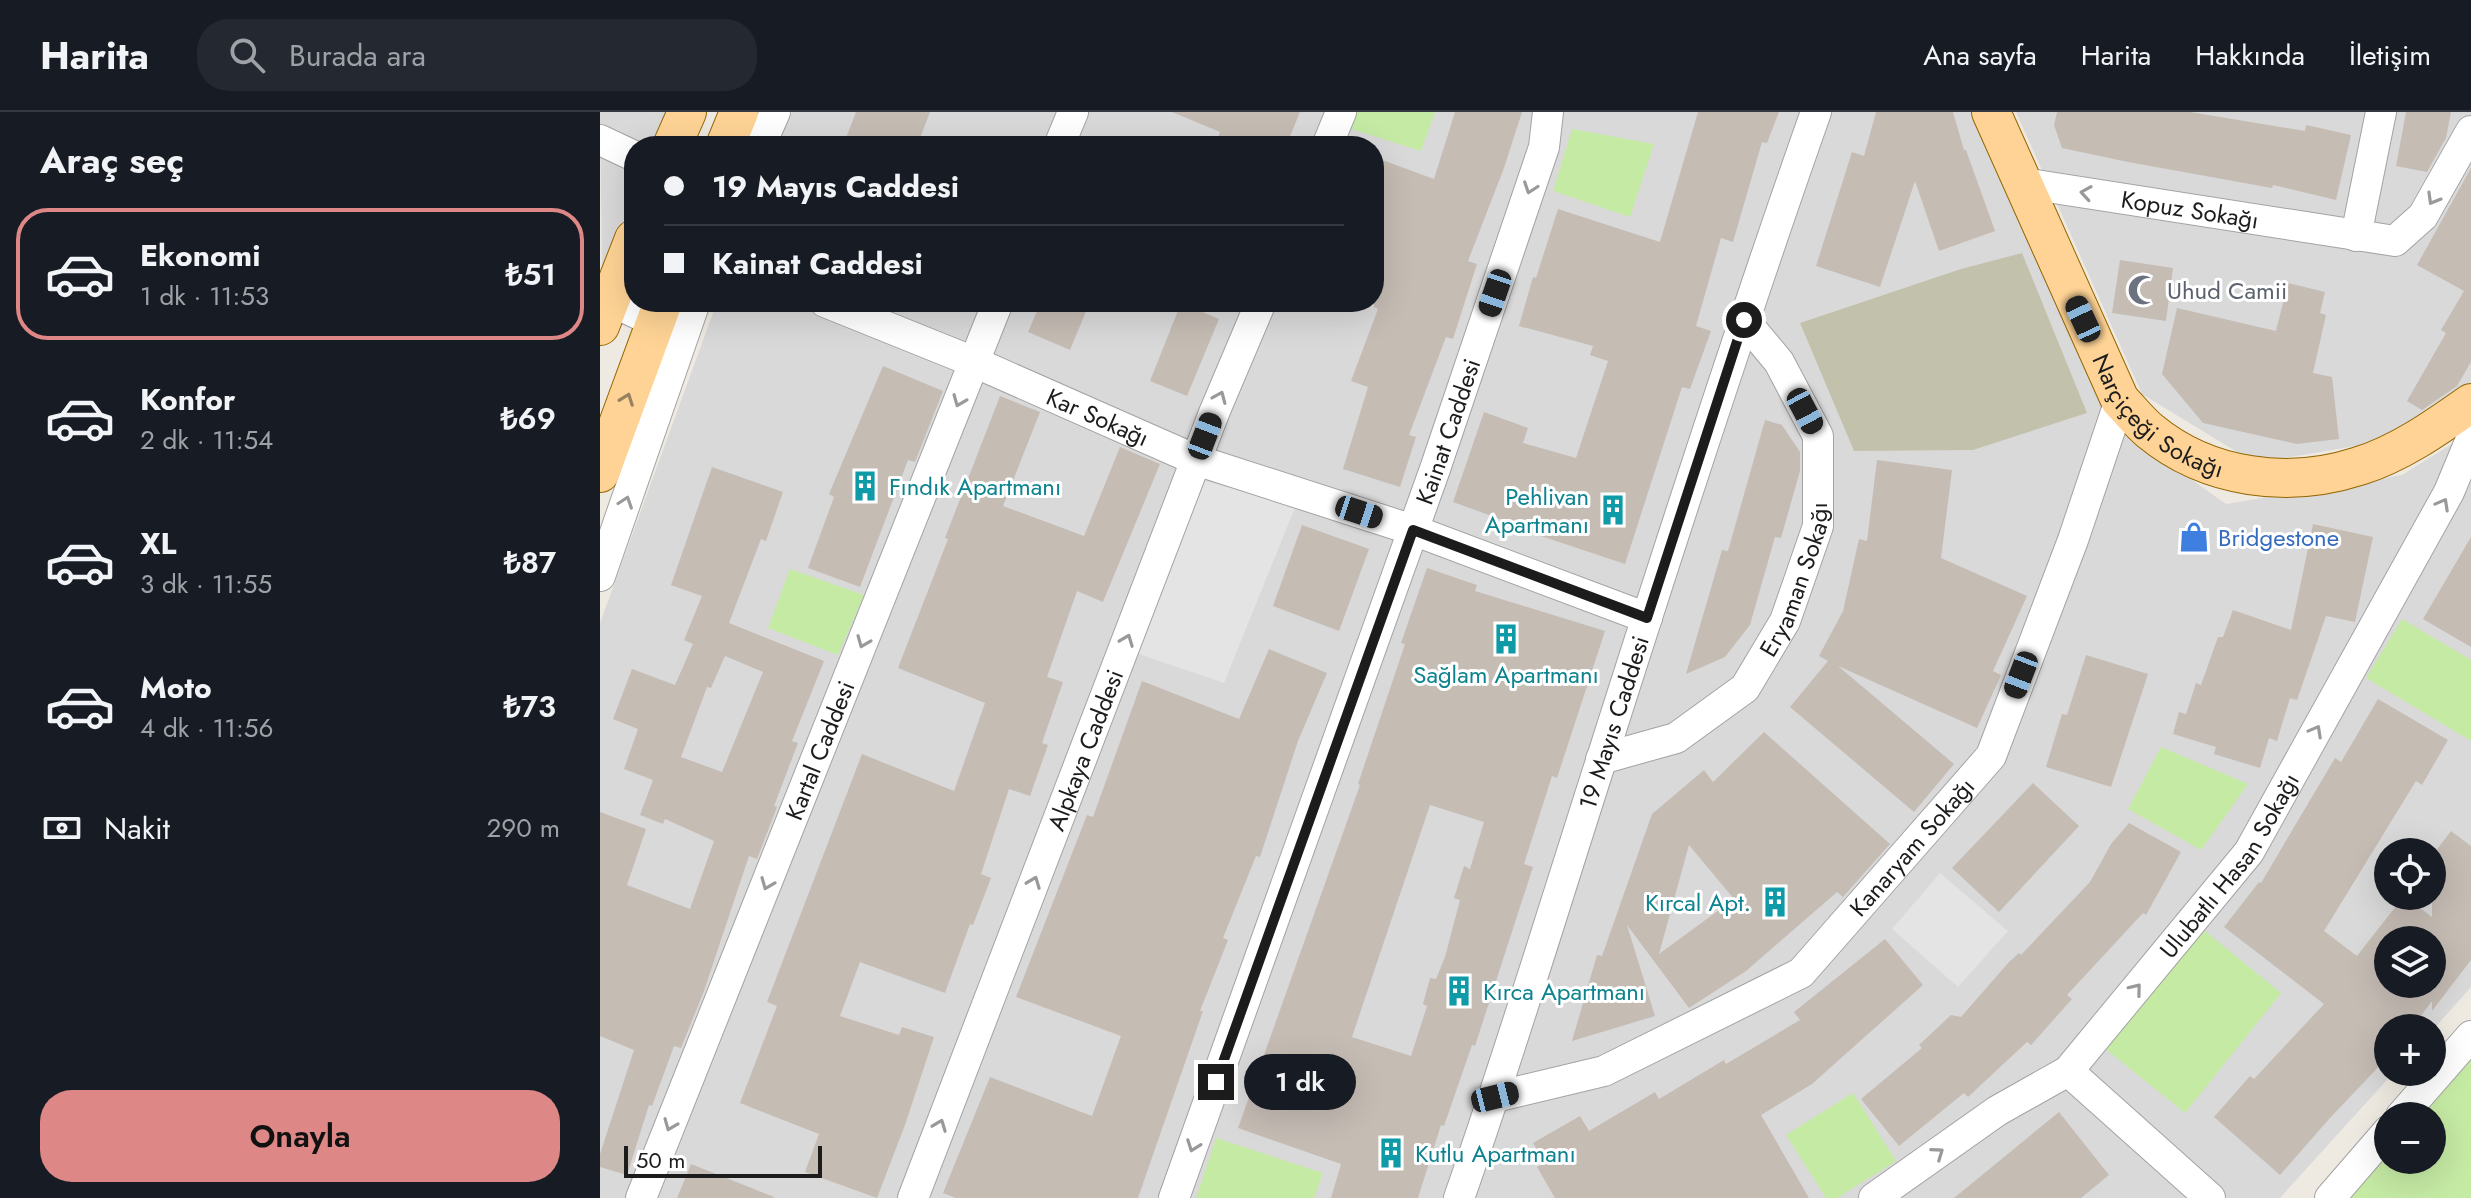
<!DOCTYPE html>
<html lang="tr">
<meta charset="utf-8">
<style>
:root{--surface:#171b24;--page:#242831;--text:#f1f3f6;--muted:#9ea1a6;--line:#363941;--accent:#de8787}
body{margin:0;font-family:Jost,sans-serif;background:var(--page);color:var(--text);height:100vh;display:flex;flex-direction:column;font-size:30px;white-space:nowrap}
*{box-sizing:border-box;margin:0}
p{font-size:26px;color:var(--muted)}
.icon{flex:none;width:44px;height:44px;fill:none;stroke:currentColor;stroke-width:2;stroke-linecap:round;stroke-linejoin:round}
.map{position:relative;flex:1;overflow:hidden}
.sheet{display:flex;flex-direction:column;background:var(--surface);width:600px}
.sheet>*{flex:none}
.top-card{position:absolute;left:24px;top:24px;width:760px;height:176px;border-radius:32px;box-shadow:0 8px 32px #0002;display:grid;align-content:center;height:176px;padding:0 40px;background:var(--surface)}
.buttons{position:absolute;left:1774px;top:726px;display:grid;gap:16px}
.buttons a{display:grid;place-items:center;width:72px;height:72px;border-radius:50%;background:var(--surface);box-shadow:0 8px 32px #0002;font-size:40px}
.scale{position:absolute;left:24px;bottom:20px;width:198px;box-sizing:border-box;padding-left:8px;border:4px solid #1c1c1c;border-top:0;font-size:22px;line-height:28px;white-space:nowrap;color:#1c1c1c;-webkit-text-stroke:6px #fff;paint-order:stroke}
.end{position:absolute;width:36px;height:36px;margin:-18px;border:10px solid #1c1c1c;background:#fff;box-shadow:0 0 0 4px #fff}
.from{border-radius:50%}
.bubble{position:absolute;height:56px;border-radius:28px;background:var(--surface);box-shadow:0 8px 32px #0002;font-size:26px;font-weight:600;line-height:56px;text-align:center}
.car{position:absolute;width:24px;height:48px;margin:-24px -12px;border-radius:10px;box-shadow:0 0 6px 2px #0007;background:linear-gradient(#222 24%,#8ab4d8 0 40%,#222 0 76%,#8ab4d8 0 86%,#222 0)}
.top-card b{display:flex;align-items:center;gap:28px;height:76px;font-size:30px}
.top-card b+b{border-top:2px solid var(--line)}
.top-card i{width:20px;height:20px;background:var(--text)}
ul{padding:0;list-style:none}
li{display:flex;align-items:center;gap:24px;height:132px;margin:0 16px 12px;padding:0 24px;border:4px solid transparent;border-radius:32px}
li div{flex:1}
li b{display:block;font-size:30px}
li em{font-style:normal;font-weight:600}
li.active{border-color:var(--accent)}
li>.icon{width:72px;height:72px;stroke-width:1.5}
h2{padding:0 40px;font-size:36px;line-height:96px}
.pay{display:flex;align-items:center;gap:20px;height:88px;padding:0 40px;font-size:30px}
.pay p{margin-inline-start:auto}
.button{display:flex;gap:16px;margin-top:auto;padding:16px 40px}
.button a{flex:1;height:92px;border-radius:32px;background:var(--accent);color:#111;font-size:32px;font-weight:600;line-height:92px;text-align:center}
header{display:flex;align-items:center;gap:48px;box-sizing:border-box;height:112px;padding:0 40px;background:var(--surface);border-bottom:2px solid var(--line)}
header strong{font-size:38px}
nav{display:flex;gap:44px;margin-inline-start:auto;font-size:28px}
.search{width:560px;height:72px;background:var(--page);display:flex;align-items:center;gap:20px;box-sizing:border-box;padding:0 28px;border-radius:32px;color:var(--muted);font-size:30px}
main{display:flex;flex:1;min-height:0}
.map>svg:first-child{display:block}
.residential{fill:#dad9d9;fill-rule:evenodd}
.construction{fill:#c2c2ac}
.grass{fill:#c5eaa4}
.parking{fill:#e4e4e4}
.building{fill:#c5bcb4;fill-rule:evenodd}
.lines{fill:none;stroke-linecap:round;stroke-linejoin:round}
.minor-casing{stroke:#a3a3a3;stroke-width:32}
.major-casing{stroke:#936500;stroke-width:40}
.minor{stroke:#fff;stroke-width:30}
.major{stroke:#fed395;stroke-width:38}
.oneway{stroke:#999}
.oneway2{stroke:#98815f}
.route{stroke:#1c1c1c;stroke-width:10}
.labels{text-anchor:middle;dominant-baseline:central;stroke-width:6;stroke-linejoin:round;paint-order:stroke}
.street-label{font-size:24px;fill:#1c1c1c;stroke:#fff}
.worship-label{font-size:24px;fill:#5b616d;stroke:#fff;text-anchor:start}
.culture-label{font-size:24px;fill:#0d838f;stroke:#fff;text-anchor:start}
.shop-label{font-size:24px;fill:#366cbe;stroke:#fff;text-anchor:start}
</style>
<header>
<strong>Harita</strong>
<div class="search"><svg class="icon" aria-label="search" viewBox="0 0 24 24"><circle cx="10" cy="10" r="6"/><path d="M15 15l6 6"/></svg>Burada ara</div>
<nav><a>Ana sayfa</a><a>Harita</a><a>Hakkında</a><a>İletişim</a></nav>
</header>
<main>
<section class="sheet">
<h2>Araç seç</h2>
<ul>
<li class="active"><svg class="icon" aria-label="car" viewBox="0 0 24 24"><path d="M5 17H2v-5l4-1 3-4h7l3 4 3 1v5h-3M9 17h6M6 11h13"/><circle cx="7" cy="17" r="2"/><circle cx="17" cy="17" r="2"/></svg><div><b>Ekonomi</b><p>1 dk · 11:53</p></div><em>₺51</em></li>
<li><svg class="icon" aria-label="car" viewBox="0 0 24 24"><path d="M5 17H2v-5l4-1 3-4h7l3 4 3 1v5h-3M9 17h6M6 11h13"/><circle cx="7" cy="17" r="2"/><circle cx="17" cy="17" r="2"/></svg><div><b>Konfor</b><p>2 dk · 11:54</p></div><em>₺69</em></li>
<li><svg class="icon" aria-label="car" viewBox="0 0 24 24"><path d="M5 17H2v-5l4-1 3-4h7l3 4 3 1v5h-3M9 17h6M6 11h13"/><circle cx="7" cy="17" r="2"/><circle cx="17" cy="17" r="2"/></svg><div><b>XL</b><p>3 dk · 11:55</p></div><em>₺87</em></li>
<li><svg class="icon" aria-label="car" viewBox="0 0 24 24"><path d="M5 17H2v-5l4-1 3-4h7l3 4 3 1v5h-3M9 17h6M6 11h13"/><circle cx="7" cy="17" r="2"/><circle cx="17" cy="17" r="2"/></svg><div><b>Moto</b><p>4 dk · 11:56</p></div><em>₺73</em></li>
</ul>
<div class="pay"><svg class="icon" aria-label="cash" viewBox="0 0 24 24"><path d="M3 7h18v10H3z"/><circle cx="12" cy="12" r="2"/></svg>Nakit<p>290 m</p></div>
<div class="button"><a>Onayla</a></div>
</section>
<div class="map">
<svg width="1871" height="1086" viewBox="0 0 1871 1086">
<rect width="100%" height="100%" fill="#eeeae1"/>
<g class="residential">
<polygon points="0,0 74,0 58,34 34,34 34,87 2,166"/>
<path d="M192,0H1377L1558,344L1626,392L1802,363L1871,320V875L1832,919V916H1788V960H1794L1680,1086H0V511L117,190H774V34H174ZM1788,740H1832V784H1788ZM1788,828H1832V872H1788Z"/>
<polygon points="1416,0 1871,0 1871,269 1869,273 1803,326 1655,351 1542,282"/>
</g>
<polygon class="construction" points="1422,141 1487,301 1373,338 1254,339 1200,211 1361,157"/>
<g class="grass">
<polygon points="754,0 835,0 821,39 748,16"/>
<polygon points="972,17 1054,32 1030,105 953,79"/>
<polygon points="190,457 264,483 238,543 168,516"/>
<polygon points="1802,507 1871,548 1871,629 1766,566"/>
<polygon points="1561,635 1648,672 1601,738 1528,697"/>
<polygon points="1594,810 1681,881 1585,1001 1498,931"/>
<polygon points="1871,940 1871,1086 1743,1086 1788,1035 1788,1048 1832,1048 1832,1004 1815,1004"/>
<polygon points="1253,981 1296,1049 1237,1086 1226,1086 1186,1023"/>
<polygon points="616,1026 723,1061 714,1086 596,1086"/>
</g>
<g class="parking">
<polygon points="605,369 696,393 624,571 536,541"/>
<polygon points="1340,761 1408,819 1358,875 1292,817"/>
</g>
<g class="building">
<polygon points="256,0 330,0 317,34 243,34"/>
<polygon points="572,0 700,0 686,34 639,34 618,25 620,20"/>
<polygon points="855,0 922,0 904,56 868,149 877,152 853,227 846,225 809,323 816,325 800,375 743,357 768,275 751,269 778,197 774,195 774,45 834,67"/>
<polygon points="1098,0 1179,0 1167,31 1162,30 1133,130 1121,126 1096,214 1111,219 1090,277 1082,275 1025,452 908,413 908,410 853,390 884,300 928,316 923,331 976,346 1008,249 990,243 993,234 919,214 933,165 936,166 958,97 1060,130"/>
<polygon points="1276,0 1353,0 1364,38 1366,38 1395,119 1339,139 1315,69 1280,175 1216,154 1252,40 1264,44"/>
<polygon points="1457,0 1590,0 1705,19 1706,13 1751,23 1736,88 1673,73 1672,76 1528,50 1462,36 1454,13"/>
<polygon points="1806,0 1851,0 1846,26 1827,60 1796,54"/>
<polygon points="1871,56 1871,250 1857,274 1822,298 1807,289 1846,221 1841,218 1864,179 1817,153"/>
<polygon points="1520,148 1573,156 1566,209 1512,201"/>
<polygon points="1688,171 1725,180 1720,201 1726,203 1713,261 1732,265 1739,327 1697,332 1603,311 1562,262 1577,196 1676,219"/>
<polygon points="441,190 490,190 470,238 428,220"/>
<polygon points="581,191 619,207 587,284 550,269"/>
<polygon points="283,254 343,279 315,350 308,348 260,475 208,456 234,385 229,382"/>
<polygon points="400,284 440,300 403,394 484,424 520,335 560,352 503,490 477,479 447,565 463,570 442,631 448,633 430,684 409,677 381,762 391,766 373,813 370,812 345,881 260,850 240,904 299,923 302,915 334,925 305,1013 277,1086 205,1060 219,1022 140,991 177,894 167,890 262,642 354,679 385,591 298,556 348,427 345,426"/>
<polygon points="1165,308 1182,313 1200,340 1200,359 1181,426 1175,425 1150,513 1125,545 1086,562 1122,438 1128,439"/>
<polygon points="1277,348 1352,358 1341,446 1427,484 1393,559 1401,563 1377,616 1238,554 1354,652 1314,700 1190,595 1228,549 1219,544 1243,499 1259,427 1267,429"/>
<path d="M112,355L183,380L166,429L161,427L129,511L224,549L192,629L198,631L174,694L177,695L157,747L149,744L104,879L81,936L74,934L52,994L49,993L27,1063L0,1055V1042L34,938L0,924V700L46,717L27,773L90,797L114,729L65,707L63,712L40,703L53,668L24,657L38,617L13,607L32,557L75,573L93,532L84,528L102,484L71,473ZM125,544L163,560L122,660L81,645L107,575L111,576Z"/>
<polygon points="1713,412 1773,425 1755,510 1726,504 1697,588 1690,586 1677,629 1669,626 1660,656 1614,642 1616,635 1573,622 1579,600 1586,602 1596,571 1601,573 1618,525 1623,525 1633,498 1691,518"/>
<polygon points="702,413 769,437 739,519 673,494"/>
<polygon points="1871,425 1871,535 1823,507"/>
<path d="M827,456L877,473L875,479L1005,519L957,666L952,664L924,752L933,755L875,934L872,933L844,1014L841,1013L818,1086H731L741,1052L638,1016L760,673L758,672L805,532L801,531ZM830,693L884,710L870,757L864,754L854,786L860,788L845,845L836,867L830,866L823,892L827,894L811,944L752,925Z"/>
<polygon points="669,537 727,561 698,629 660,745 656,744 623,826 628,828 600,899 603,899 538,1086 356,1086 343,1081 390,965 492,1004 521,924 416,885 487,703 493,705 542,569 639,607"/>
<polygon points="1486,543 1548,562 1511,675 1446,655 1462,602 1467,603"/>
<path d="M1778,587L1848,628L1822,673L1816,669L1724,819L1757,844L1804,784L1832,805V744L1851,719L1871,734V848L1832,899V889L1812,916H1788V945L1729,1007L1680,1063L1614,1005L1650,964L1654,967L1724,892L1624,815L1659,770L1661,771L1735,646L1741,650ZM1788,828H1832V872H1788Z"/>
<path d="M1164,620L1290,732L1243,785L1237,780L1146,859L1089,896L1027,813L1055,904L972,929L997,843L1002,844L1052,702L1104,658L1113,670ZM1089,733L1134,787L1059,842Z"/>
<polygon points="1433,671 1479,714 1399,800 1352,756"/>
<polygon points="1529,711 1581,740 1546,803 1543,801 1467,883 1472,887 1431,933 1427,930 1368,985 1364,981 1299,1034 1261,987 1322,936 1319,933 1351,903 1361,905 1409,850 1419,841 1421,843 1490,770 1511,732"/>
<polygon points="1285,827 1323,873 1212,972 1161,1003 1209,1086 955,1086 937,1055 945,1051 933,1031 980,1004 989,1019 1055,980 1059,987 1124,948 1126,952 1200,908 1194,900"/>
<polygon points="1459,1000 1509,1063 1481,1086 1354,1086"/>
<polygon points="91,1052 174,1085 173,1086 77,1086"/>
</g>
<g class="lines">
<g class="minor-casing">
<g id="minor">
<polyline points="0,28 34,44"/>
<polyline points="160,34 175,0"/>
<polyline points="459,34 473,0"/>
<polyline points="727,34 741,0"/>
<path id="s1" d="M1422,71L1795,129L1823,104L1871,19"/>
<polyline points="1756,124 1781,0"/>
<polyline points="0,184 55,210"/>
<path id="s2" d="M225,190L374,250L596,348L813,418L1047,506"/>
<polyline points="0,464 95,190"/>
<path id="s3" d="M1001,647L1076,626L1145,576L1185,509L1218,414V324L1179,250L1144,208"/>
<polyline points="1468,959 1610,1086"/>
<path id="s4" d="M895,985L1004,959L1201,861L1391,644L1473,428L1520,288"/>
<polyline points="1801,1004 1871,924"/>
<path id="s5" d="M41,1086L398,190"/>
<path id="s6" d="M313,1086L614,301L661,190"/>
<path id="s7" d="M574,1086L835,357L944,35L948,0"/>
<path id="s8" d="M859,1086C910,941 954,795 1001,649C1070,432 1140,215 1216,0"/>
<path id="s9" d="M1274,1086L1397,999L1468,959L1649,740L1849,380L1871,327"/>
<polyline points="1730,1086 1788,1019"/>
</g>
</g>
<g class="major-casing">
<g id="major">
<path id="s10" d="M1391,0L1520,288C1530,298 1539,310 1550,319C1608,367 1689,377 1759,354C1799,342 1837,315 1871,291"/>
<polyline points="72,34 87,0"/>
<polyline points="125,34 139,0"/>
<polyline points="0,214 34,127"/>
<polyline points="0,361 63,190"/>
</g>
</g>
<use href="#minor" class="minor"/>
<use href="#major" class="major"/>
</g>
<defs><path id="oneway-chevron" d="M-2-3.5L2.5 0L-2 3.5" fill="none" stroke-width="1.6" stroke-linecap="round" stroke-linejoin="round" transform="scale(2)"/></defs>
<g class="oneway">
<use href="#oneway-chevron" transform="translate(930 76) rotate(109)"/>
<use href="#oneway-chevron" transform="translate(1486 81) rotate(-171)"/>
<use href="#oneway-chevron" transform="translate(1833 87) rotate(120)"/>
<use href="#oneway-chevron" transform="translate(620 285) rotate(-67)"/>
<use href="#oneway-chevron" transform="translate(359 289) rotate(112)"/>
<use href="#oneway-chevron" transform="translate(26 390) rotate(-71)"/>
<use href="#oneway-chevron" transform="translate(1843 392) rotate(-61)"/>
<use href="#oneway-chevron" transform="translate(527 528) rotate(-69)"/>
<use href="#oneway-chevron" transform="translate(263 530) rotate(112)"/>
<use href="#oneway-chevron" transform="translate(1716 619) rotate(-61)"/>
<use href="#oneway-chevron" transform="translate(434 770) rotate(-69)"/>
<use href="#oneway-chevron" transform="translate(167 772) rotate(112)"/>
<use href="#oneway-chevron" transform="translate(1536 877) rotate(-51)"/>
<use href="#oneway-chevron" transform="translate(70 1013) rotate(112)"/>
<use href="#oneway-chevron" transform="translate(340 1013) rotate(-69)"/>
<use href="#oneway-chevron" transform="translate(593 1034) rotate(110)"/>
<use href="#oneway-chevron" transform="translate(1338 1041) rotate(-35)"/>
</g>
<use class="oneway2" href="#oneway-chevron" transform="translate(27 287) rotate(-70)"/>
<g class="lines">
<polyline class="route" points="616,970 813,418 1047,506 1144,208"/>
</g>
<defs>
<g id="mosque-bare" transform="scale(2.4)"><path d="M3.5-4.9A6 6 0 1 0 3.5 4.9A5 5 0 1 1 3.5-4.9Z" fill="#6b7280" stroke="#fff" stroke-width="2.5" paint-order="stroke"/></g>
<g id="building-bare" transform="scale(2.4)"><path d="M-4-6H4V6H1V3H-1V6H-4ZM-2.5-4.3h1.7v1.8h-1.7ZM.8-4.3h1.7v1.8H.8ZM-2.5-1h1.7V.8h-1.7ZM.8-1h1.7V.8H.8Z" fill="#0f9aa8" stroke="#fff" stroke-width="2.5" paint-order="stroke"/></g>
<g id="shop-bare" transform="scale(2.4)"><path d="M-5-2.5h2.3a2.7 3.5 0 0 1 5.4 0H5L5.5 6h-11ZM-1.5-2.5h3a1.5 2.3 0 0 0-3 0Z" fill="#3f7fe0" stroke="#fff" stroke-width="2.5" paint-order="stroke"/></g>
</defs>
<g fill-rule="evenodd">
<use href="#mosque-bare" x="1543" y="178"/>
<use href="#building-bare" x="265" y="374"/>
<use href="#building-bare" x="1013" y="398"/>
<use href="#shop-bare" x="1594" y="425"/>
<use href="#building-bare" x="906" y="527"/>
<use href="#building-bare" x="1175" y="790"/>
<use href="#building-bare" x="859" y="879"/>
<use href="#building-bare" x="791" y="1041"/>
</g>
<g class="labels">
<g class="street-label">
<text stroke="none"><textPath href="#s1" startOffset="170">Kopuz Sokağı</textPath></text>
<text stroke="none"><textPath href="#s10" startOffset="354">Narçiçeği Sokağı</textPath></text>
<text stroke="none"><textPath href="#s2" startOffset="296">Kar Sokağı</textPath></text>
<text stroke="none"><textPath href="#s7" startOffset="814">Kainat Caddesi</textPath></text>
<text stroke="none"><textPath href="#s3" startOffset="284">Eryaman Sokağı</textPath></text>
<text stroke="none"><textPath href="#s8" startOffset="500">19 Mayıs Caddesi</textPath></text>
<text stroke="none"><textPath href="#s6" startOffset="480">Alpkaya Caddesi</textPath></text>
<text stroke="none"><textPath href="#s5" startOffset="482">Kartal Caddesi</textPath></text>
<text stroke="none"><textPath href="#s4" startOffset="500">Kanaryam Sokağı</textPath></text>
<text stroke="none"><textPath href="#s9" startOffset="494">Ulubatlı Hasan Sokağı</textPath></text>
</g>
<g class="worship-label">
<text x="1567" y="178">Uhud Camii</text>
</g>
<g class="culture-label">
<text x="289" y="374">Fındık Apartmanı</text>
<text x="989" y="384" text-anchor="end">Pehlivan<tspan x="989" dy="28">Apartmanı</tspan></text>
<text x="906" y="562" text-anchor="middle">Sağlam Apartmanı</text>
<text x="1151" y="790" text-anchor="end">Kırcal Apt.</text>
<text x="883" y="879">Kırca Apartmanı</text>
<text x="815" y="1041">Kutlu Apartmanı</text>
</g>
<g class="shop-label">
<text x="1618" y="425">Bridgestone</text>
</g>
</g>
</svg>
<div class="buttons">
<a><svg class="icon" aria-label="locate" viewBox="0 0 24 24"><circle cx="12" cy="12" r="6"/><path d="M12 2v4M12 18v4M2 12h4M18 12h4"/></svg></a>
<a><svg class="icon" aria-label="layers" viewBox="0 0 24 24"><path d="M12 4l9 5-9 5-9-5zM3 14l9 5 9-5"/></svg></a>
<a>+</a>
<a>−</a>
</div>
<div class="scale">50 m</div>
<i class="end from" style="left:1144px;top:208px"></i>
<i class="end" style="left:616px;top:970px"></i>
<div class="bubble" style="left:644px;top:942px;width:112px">1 dk</div>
<i class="car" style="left:895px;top:181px;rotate:199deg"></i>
<i class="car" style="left:1483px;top:207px;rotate:335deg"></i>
<i class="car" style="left:1205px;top:299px;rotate:152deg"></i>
<i class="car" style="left:605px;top:324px;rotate:21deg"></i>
<i class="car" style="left:759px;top:400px;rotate:108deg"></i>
<i class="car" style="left:1421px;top:563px;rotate:201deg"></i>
<i class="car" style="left:895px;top:985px;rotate:76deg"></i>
<div class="top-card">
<b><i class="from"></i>19 Mayıs Caddesi</b>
<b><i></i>Kainat Caddesi</b>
</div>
</div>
</main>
